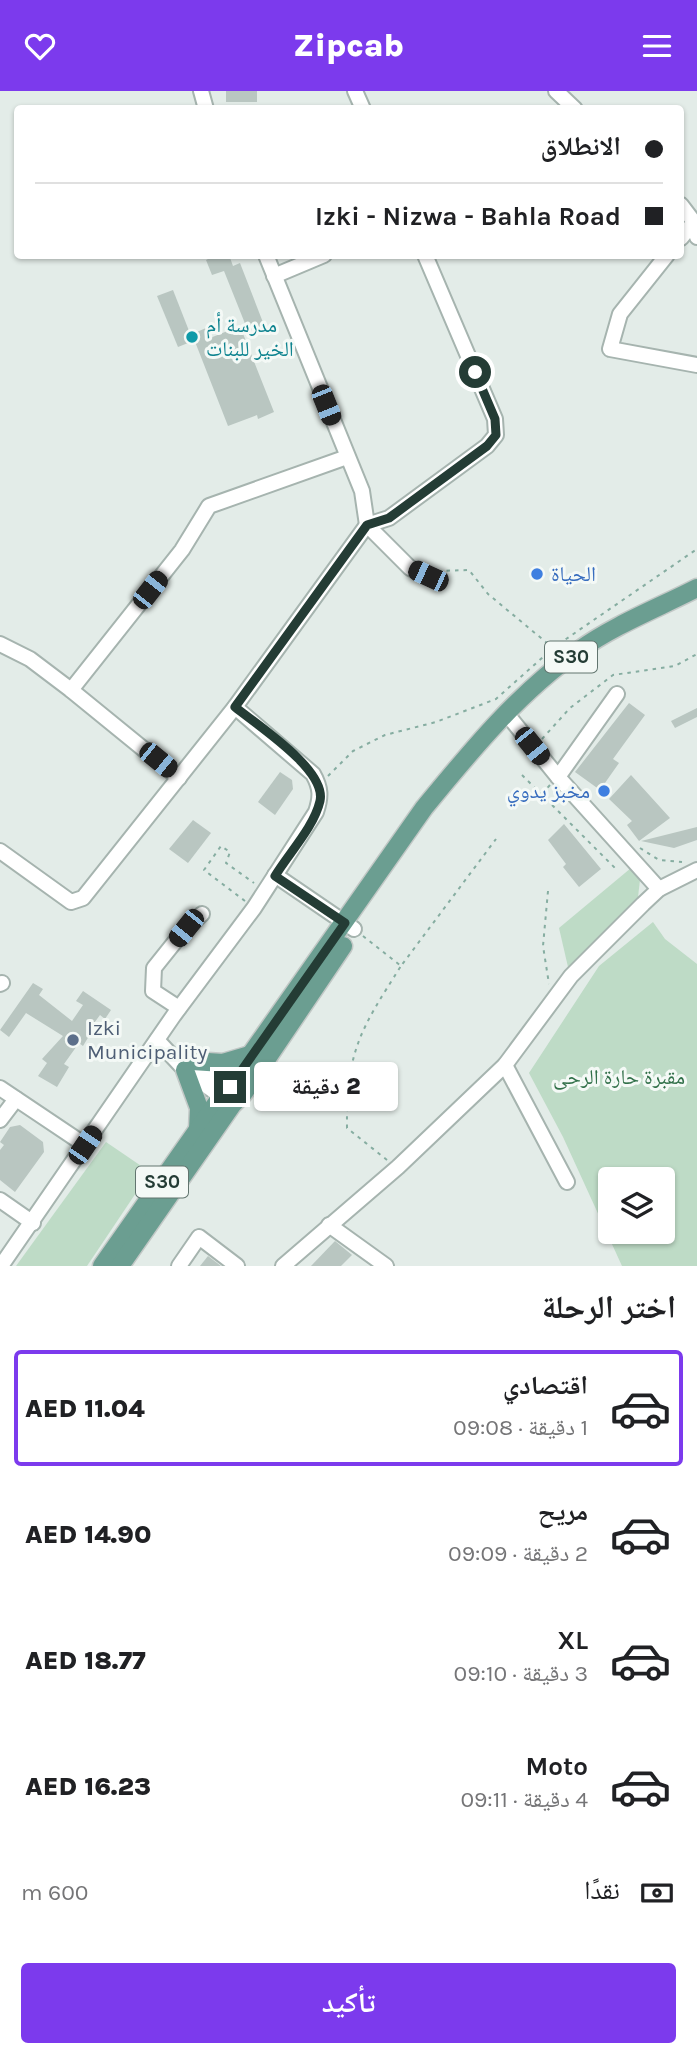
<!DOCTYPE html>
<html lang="ar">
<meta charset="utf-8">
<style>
:root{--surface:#fff;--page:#f6f6f6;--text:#202124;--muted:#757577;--line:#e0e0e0;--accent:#7c3aed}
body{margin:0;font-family:Karla,"Noto Naskh Arabic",sans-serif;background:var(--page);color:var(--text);direction:rtl;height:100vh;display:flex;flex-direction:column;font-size:26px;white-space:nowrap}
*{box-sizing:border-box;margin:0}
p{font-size:23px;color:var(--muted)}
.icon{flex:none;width:38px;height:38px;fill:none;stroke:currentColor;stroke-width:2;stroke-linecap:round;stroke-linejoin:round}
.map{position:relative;height:1175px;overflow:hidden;direction:ltr}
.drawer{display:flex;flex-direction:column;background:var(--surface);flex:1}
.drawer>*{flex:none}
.hud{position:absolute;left:14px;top:14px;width:670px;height:154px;border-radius:7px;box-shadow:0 2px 5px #0004;direction:rtl;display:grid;align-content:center;height:154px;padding:0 21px;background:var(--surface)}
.buttons{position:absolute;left:598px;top:1076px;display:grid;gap:14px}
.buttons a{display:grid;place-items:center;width:77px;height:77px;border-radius:7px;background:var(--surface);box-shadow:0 2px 5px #0004;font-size:35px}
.end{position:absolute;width:32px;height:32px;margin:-16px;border:9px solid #243c35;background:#fff;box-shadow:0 0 0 4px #fff}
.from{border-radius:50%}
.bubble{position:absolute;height:49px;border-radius:7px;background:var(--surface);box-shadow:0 2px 5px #0004;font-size:23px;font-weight:800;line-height:49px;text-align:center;direction:rtl}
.car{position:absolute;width:21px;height:42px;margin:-21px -10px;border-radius:9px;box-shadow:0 0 5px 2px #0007;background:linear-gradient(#222 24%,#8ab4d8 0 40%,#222 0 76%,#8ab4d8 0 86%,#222 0)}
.hud b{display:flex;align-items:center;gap:24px;height:66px;font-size:26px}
.hud b+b{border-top:2px solid var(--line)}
.hud i{width:18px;height:18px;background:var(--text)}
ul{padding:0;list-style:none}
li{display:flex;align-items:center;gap:21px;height:116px;margin:0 14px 10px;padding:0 7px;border:4px solid transparent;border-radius:7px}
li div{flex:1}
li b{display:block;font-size:26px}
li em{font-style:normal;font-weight:800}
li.on{border-color:var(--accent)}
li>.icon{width:63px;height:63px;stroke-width:1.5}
h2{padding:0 21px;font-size:32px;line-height:84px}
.pay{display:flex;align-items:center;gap:18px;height:77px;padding:0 21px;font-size:26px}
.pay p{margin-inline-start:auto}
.primary-button{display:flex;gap:14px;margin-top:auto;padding:14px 21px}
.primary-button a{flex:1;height:80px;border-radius:7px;background:var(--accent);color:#fff;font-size:28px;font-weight:800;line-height:80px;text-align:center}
header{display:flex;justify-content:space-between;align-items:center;height:91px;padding:0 21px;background:var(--accent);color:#fff;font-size:32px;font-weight:800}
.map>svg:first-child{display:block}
.green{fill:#bedbc6;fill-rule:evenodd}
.building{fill:#b9c6c1}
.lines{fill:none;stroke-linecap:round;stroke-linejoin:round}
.minor-casing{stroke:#a6b4af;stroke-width:18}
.major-casing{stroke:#c2c8c6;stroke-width:21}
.path{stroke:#86ada1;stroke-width:2;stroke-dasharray:3.5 5;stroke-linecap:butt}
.minor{stroke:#fff;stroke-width:14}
.major{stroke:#6b9e91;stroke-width:18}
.route{stroke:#243c35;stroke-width:9}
.culture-dot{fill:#0f9aa8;stroke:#f4f9f6;stroke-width:2.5}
.shop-dot{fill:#3f7fe0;stroke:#f4f9f6;stroke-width:2.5}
.service-dot{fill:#5c6f8a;stroke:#f4f9f6;stroke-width:2.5}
.labels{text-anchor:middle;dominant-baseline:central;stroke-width:6;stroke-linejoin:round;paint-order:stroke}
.shield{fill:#f4f9f6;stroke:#62756f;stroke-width:2}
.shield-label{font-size:19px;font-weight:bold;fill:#243c35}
.culture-label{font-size:21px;fill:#0d838f;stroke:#f4f9f6;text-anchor:start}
.shop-label{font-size:21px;fill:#366cbe;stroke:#f4f9f6;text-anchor:start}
.service-label{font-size:21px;fill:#4e5e75;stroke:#f4f9f6;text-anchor:start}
.park-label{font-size:21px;fill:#317049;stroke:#f4f9f6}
</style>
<header><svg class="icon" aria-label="menu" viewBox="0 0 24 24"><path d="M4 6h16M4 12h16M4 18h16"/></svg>Zipcab<svg class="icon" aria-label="heart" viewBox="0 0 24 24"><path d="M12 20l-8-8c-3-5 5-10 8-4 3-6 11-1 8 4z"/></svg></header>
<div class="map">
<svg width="697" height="1175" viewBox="0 0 697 1175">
<rect width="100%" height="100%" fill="#e3ece8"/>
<g class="green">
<polygon points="631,777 640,789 638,806 568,876 559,837"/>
<path d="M653,831L665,848L697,873V1175H622L563,1046L529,982L599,875ZM663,1088V1141H611V1088Z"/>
<polygon points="106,1051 150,1081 87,1175 16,1175"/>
</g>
<g class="building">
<rect x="226" y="0" width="31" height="11"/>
<polygon points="216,164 229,164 233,175 240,172 264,234 248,240 224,180 212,184 206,169"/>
<polygon points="173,199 193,250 178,256 157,205"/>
<polygon points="240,235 274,321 258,328 257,324 228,335 192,243 206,237 210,247"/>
<polygon points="629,612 645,624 613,668 619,672 600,699 575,681"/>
<polygon points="697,617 697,626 675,637 671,630"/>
<polygon points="280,681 292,689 293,698 275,724 258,711"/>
<polygon points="631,684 670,727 639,750 627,734 632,730 609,708"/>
<polygon points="193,729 211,742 188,772 169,758"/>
<polygon points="564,733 601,778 579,796 563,776 566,773 548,749"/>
<polygon points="697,736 697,749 674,757 641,750"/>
<polygon points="33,892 43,898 39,904 72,930 83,914 76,910 83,900 111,919 105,928 100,924 86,943 89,945 83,955 79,952 64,973 69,976 57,996 38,985 47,972 42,968 63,945 26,922 9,946 0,939"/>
<polygon points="20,1034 43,1051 44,1061 15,1101 0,1089 0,1059 4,1054 0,1051 10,1036"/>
<polygon points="335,1150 352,1164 341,1175 311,1175"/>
<polygon points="208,1165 221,1175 200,1175"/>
</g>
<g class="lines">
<g class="minor-casing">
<g id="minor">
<polyline points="201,0 206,18"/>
<polyline points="355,0 363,18"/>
<polyline points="556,0 575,18"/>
<polyline points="681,114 694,131 697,146"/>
<polyline points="681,147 694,131"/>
<polyline points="266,164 362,400 367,434 410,477 428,485"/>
<polyline points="667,164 620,223 610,258 697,274"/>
<polyline points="274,185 324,164"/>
<polyline points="0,553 30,568 71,599 179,687"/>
<polyline points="71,599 182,459 209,415 347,366"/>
<polyline points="506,622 558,686 659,798"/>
<polyline points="558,686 617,603"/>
<polyline points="0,760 71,811 83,807 235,616 367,434 389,427 487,355 496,344 495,328 425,164"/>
<polyline points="275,784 354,838"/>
<polyline points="0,893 2,892"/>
<polyline points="179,917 153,900 154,877 186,837 202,823"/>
<polyline points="157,949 185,979 230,1012"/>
<polyline points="191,970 236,999"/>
<polyline points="505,974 567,1091"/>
<polyline points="0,997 85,1054"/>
<polyline points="0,1029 16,1008"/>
<polyline points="0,1109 33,1132"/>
<polyline points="329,1134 386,1175"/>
<path d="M1,1175L174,924L254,817L316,721C321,706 321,697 313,683L235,616"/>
<polyline points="179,1175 199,1146 237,1175"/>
<polyline points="283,1175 398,1076 505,974 571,885 643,813 659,798 697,779"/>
</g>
</g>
<g class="major-casing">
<g id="major">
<polyline points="192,970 223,972 250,964"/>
<polyline points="185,979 199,1017 198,1039"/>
<path d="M102,1175L424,717C470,661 518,602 578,560C614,534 658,517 697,497"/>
<polyline points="120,1175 232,1014 243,1003 343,855"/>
</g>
</g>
<g class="path">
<polyline points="438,480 469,479 488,503 553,557 697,458"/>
<polyline points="542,648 570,617 613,584 675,575 697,563"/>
<polyline points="522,684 617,779"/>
<polyline points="328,685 353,660 385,644 436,631 496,608 552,558"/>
<polyline points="542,703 550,694"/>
<polyline points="640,757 659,769 682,771"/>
<polyline points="548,800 543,855 549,893"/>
<polyline points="245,810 204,779 221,755 230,761 226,772 254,792"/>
<polyline points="363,845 401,875 496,748"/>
<path d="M387,1069L347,1037C346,960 361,938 401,875"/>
</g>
<use href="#minor" class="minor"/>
<use href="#major" class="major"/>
</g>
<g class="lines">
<path class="route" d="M230,996L345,832L275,785C289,762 314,736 320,710C327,679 257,634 235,616L367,434L389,427L487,355L496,344L495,328L475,281"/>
</g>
<circle class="culture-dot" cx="192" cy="246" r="7"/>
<g class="shop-dot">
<circle cx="537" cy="483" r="7"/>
<circle cx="604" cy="700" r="7"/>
</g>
<circle class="service-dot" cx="73" cy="949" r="7"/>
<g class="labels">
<g class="shield">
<rect x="545" y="550.5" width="52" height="31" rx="5"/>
<rect x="136" y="1075.5" width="52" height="31" rx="5"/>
</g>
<g class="shield-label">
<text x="571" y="566">S30</text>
<text x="162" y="1091">S30</text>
</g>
<g class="culture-label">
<text x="206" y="234">مدرسة أم<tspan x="206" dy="24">الخير للبنات</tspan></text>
</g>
<g class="shop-label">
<text x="551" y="483">الحياة</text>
<text x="590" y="700" text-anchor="end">مخبز يدوي</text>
</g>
<g class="service-label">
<text x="87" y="937">Izki<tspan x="87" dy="24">Municipality</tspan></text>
</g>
<g class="park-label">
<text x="619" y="986">مقبرة حارة الرحى</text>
</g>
</g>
</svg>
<div class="buttons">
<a><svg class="icon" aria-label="layers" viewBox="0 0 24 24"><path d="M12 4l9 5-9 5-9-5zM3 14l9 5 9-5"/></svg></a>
</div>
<i class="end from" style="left:475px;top:281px"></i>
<i class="end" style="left:230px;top:996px"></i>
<div class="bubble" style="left:254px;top:971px;width:144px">2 دقيقة</div>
<i class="car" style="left:326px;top:314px;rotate:158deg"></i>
<i class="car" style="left:428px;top:485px;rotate:295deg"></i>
<i class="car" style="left:150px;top:499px;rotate:38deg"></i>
<i class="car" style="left:532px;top:655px;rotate:141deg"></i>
<i class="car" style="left:158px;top:669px;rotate:129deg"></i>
<i class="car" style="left:186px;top:837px;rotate:219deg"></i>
<i class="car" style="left:85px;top:1054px;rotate:34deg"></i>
<div class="hud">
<b><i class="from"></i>الانطلاق</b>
<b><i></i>Izki - Nizwa - Bahla Road</b>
</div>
</div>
<section class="drawer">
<h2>اختر الرحلة</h2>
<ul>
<li class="on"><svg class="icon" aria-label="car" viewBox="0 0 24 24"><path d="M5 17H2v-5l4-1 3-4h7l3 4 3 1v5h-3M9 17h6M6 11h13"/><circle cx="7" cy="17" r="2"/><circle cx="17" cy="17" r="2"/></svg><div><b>اقتصادي</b><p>1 دقيقة · 09:08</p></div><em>AED 11.04</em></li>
<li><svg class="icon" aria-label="car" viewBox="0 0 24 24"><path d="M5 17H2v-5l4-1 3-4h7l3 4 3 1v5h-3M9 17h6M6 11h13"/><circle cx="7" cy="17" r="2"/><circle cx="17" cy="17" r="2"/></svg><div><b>مريح</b><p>2 دقيقة · 09:09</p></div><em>AED 14.90</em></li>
<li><svg class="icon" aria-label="car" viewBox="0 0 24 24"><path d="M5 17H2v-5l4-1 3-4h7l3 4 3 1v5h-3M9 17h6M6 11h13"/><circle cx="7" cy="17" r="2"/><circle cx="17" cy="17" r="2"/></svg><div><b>XL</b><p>3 دقيقة · 09:10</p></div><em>AED 18.77</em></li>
<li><svg class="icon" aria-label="car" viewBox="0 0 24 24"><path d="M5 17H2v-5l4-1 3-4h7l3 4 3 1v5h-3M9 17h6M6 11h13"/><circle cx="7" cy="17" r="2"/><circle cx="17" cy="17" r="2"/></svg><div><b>Moto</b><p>4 دقيقة · 09:11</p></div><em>AED 16.23</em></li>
</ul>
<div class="pay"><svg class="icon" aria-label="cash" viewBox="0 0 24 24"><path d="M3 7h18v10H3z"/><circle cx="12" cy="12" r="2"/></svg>نقدًا<p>600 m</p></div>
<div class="primary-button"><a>تأكيد</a></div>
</section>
